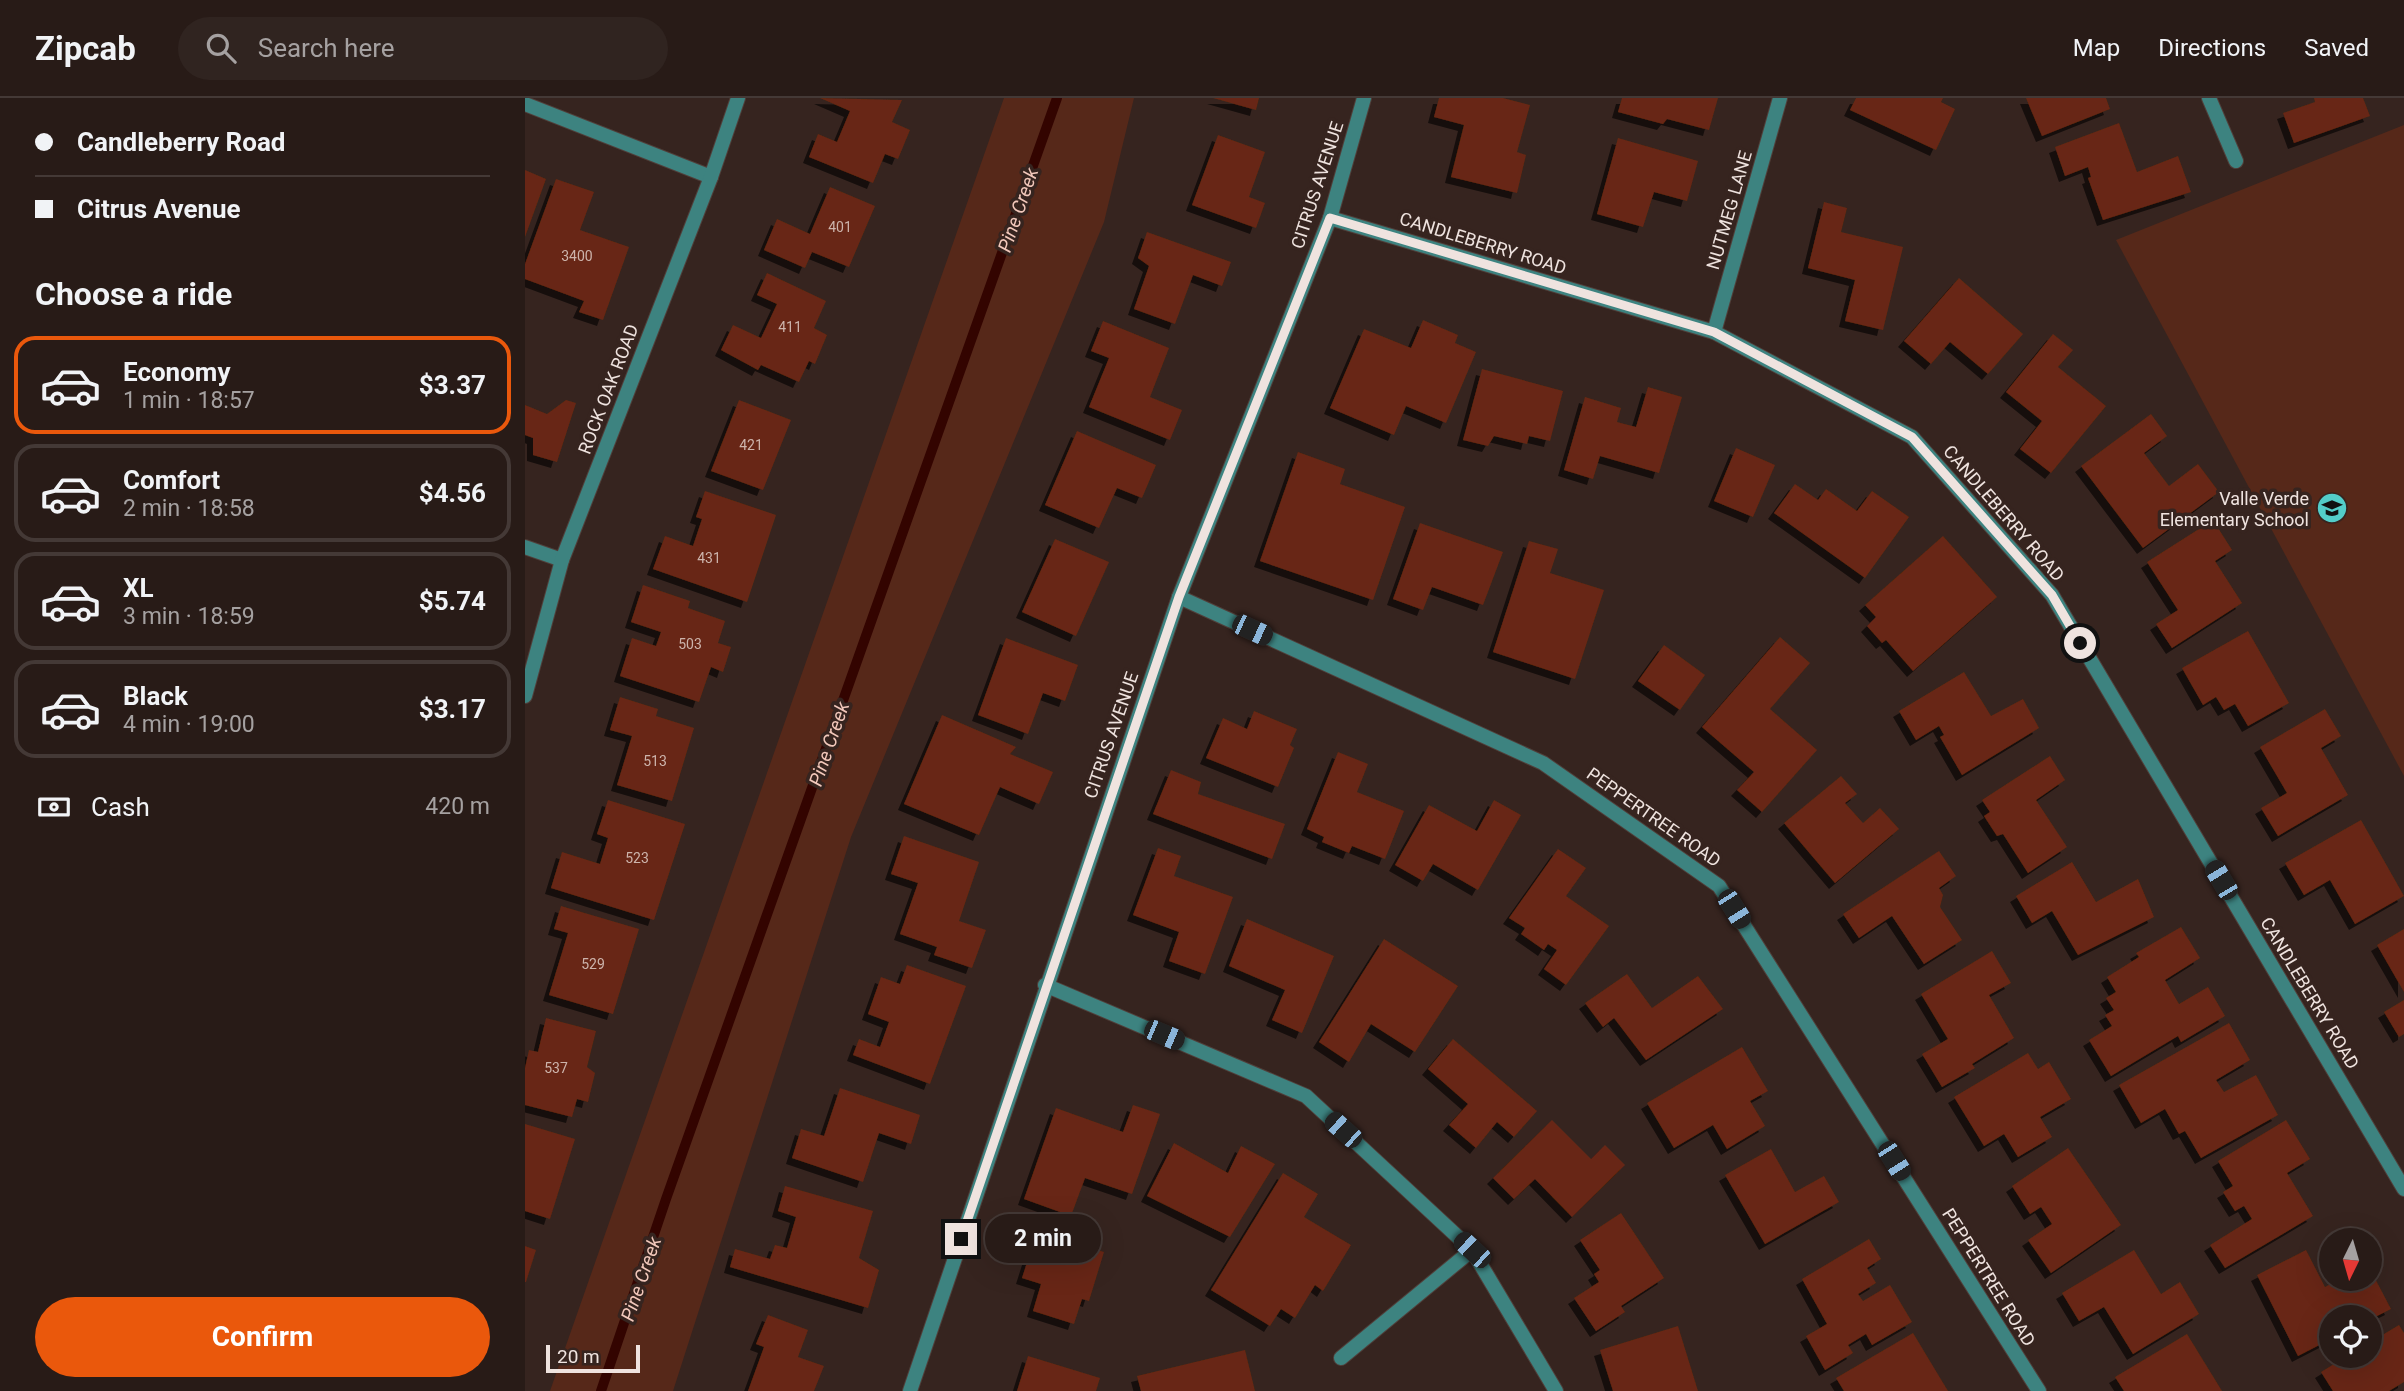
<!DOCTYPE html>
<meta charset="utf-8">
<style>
:root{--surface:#281b17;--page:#302420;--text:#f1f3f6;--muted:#a5a1a1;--line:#443936;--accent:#ea580c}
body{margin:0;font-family:Roboto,sans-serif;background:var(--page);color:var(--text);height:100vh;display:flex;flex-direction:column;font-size:26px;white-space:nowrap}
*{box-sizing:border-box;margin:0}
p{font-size:23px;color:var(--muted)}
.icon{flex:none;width:38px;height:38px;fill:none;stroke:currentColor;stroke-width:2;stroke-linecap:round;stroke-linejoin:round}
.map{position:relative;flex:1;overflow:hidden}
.details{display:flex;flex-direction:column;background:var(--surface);width:525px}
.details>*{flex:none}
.banner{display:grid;align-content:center;height:154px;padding:0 35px;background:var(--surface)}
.needle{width:46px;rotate:185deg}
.buttons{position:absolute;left:1794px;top:1130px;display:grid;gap:14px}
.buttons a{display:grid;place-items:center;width:63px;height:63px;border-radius:50%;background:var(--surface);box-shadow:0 7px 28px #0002,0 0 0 2px var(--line);font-size:35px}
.scale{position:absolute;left:21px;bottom:18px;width:94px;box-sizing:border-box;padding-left:7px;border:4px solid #efe3df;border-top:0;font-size:19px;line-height:24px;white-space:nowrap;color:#efe3df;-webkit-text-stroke:5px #36241f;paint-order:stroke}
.end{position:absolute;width:32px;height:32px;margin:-16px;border:9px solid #efe3df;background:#111;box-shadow:0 0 0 4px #111}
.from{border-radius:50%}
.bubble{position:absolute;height:49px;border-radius:24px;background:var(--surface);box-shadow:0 7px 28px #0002,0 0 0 2px var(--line);font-size:23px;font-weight:700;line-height:49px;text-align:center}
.car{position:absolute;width:21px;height:42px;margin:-21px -10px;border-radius:9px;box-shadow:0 0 5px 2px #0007;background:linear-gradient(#222 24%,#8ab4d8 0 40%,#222 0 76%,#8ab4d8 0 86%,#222 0)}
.banner b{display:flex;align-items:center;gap:24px;height:66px;font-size:26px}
.banner b+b{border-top:2px solid var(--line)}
.banner i{width:18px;height:18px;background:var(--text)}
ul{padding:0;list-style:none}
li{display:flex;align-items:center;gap:21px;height:98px;margin:0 14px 10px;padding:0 21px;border:4px solid var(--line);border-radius:21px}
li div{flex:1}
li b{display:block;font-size:26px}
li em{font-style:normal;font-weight:700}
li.active{border-color:var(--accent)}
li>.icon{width:63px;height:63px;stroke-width:1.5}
h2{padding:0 35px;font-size:32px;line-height:84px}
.pay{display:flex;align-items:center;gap:18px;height:77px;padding:0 35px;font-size:26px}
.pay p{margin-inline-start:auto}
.cta{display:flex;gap:14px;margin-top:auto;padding:14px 35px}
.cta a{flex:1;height:80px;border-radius:42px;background:var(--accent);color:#fff;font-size:28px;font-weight:700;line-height:80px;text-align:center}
header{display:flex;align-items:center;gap:42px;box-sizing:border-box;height:98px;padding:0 35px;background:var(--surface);border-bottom:2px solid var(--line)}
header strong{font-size:33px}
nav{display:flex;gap:38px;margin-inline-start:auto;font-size:24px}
.search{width:490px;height:63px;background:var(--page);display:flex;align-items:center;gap:18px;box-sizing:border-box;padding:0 24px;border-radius:38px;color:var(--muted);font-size:26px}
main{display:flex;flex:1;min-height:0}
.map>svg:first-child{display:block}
.green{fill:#562819}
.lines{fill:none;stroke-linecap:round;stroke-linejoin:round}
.stream{stroke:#330400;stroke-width:10}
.building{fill:#672812;filter:url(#shadow)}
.street-casing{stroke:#503f3a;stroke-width:16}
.street{stroke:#3d8380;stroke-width:14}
.route{stroke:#efe3df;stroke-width:9}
.labels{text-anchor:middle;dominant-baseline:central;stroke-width:7;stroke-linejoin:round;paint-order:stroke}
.number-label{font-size:14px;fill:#cdb4ac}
.street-label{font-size:18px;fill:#efe3df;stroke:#36241f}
.poi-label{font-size:18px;fill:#efe3df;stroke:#36241f;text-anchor:end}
.water-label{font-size:19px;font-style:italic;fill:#f2c8bb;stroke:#36241f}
</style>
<header>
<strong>Zipcab</strong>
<div class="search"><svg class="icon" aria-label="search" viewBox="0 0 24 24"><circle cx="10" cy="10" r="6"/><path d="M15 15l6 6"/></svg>Search here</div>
<nav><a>Map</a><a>Directions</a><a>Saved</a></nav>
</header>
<main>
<section class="details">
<div class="banner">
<b><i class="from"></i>Candleberry Road</b>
<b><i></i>Citrus Avenue</b>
</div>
<h2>Choose a ride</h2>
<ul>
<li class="active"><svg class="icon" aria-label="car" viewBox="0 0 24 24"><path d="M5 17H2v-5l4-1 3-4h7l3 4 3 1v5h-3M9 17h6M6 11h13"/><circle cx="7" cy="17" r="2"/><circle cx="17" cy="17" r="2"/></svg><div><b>Economy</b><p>1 min · 18:57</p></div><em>$3.37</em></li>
<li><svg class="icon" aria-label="car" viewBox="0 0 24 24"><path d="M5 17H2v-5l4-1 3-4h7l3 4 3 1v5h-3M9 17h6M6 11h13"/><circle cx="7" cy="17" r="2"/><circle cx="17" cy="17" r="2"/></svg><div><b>Comfort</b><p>2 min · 18:58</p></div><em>$4.56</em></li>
<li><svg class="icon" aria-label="car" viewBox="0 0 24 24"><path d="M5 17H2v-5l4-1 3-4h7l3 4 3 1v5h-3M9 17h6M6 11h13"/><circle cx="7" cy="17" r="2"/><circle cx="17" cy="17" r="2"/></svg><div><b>XL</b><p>3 min · 18:59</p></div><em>$5.74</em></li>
<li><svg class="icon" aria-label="car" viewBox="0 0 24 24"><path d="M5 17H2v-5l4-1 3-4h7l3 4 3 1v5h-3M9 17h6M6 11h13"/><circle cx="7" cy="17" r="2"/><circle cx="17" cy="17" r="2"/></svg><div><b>Black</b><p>4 min · 19:00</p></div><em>$3.17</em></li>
</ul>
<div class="pay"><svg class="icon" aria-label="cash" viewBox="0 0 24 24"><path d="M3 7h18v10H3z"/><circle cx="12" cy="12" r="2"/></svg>Cash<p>420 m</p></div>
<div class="cta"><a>Confirm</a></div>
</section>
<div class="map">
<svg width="1879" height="1293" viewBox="0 0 1879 1293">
<defs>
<filter id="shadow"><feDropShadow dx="-6" dy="6" stdDeviation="0" flood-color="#0009"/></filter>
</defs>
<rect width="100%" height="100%" fill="#36241f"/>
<g class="green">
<polygon points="479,0 609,0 579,124 326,739 148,1293 25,1293"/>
<polygon points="1879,27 1879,678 1591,142"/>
</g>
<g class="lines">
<polyline class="stream" points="76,1293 141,1101 532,0"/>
</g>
<g class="building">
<polygon points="295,0 377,2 367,24 385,32 373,61 360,56 348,85 284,59 293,36 312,44 325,13"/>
<polygon points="688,0 734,0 731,12"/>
<polygon points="914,0 978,0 1005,7 992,54 1001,57 992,95 926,79 939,27 909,19"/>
<polygon points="1097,0 1193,0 1184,32 1142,21 1138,26 1093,14"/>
<polygon points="1331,0 1418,0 1416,4 1430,11 1411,52 1325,12"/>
<polygon points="1501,0 1581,0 1585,11 1517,38"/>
<polygon points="1789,0 1838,0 1845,18 1769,45 1758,15 1790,4"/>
<polygon points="1594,25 1612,74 1653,58 1666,94 1578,122 1563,80 1566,79 1563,69 1540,78 1530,49"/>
<polygon points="693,37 740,54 724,99 740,105 731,130 667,107"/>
<polygon points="1093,40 1173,63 1162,103 1129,94 1118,129 1072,116"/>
<polygon points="0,72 21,81 0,139"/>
<polygon points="31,81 69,94 55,132 104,149 78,222 54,214 59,203 0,181 0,166"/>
<polygon points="305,89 350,108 324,169 287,154 280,170 239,152 252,121 285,136"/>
<polygon points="1299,104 1322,110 1316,134 1378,149 1358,232 1320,223 1330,182 1283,170"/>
<polygon points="622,134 706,164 697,188 668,177 650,226 609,211 624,168 613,160"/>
<polygon points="242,175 301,203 289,230 302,237 290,266 284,263 274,284 236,267 233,272 196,252 208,227 236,240 252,206 232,197"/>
<polygon points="1434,180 1498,236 1463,276 1425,244 1406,266 1379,243"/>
<polygon points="898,222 933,237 930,245 951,254 921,325 881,308 869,337 805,310 839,231 886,250"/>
<polygon points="578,223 644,250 625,299 657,312 645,342 564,309 584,260 566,253"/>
<polygon points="1528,236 1548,252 1533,269 1581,308 1526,375 1495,351 1517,323 1481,294"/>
<polygon points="957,271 1038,293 1025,343 1004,338 1002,346 969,338 963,348 938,342"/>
<polygon points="1123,289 1157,299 1134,375 1075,358 1068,381 1039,372 1060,299 1096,310 1092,324 1111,329"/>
<polygon points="41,302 51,305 32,364 8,357 8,340 0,337 0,307 22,316"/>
<polygon points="214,302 266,322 238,392 186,373"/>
<polygon points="1626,316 1642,338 1619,355 1644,388 1673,366 1694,394 1618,450 1556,368"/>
<polygon points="552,333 631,367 617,400 592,390 574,430 520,407"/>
<polygon points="1211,350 1250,367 1228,419 1189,403"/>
<polygon points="773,354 820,371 815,386 880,409 848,502 735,463"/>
<polygon points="1270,386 1293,402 1301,391 1332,413 1347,393 1384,419 1340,480 1249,415"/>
<polygon points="180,393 251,417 222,504 128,471 140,438 168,448 177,421 171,419"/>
<polygon points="1688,422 1707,452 1690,463 1717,505 1647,550 1631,526 1653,512 1622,464"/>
<polygon points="895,425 978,454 958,507 907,489 898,512 868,501"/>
<polygon points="1418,438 1472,499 1388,573 1361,542 1357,545 1342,528 1351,519 1340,507"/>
<polygon points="530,441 584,464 551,538 497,514"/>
<polygon points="1004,443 1033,451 1025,475 1079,492 1050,581 968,554"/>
<polygon points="118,487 165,503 163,510 200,523 193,545 206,549 198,574 186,569 174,604 95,578 107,540 131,548 136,534 106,524"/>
<polygon points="1723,533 1764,605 1723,628 1710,606 1699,612 1691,599 1678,607 1657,570"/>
<polygon points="1255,539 1285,565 1245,611 1292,652 1237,714 1212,692 1229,674 1177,629"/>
<polygon points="481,540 553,567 540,603 518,595 503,636 453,617"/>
<polygon points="1139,547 1180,577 1155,612 1113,583"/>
<polygon points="1439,574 1466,618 1498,601 1514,630 1437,677 1415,639 1419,637 1414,628 1391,642 1374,613"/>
<polygon points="95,599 133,611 131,618 169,630 147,703 92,687 107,638 85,632"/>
<polygon points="1800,611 1816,638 1796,650 1823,697 1753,738 1736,710 1762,695 1735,649"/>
<polygon points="729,613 772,631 765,647 769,650 753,689 681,660 698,620 722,631"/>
<polygon points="417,617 491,649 485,656 528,674 514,706 475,689 454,737 379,706"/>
<polygon points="813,654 843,666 832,694 879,713 860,761 827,748 824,755 797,744 799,739 782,731"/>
<polygon points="1525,658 1540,682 1511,702 1542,749 1503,775 1478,736 1472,738 1459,718 1465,714 1457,702"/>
<polygon points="646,672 676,684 673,696 760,726 747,761 628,716"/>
<polygon points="1316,678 1332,696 1320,705 1338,725 1355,710 1374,731 1310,785 1259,725"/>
<polygon points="83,702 160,726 129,822 26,790 37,754 75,766 83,740 72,736"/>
<polygon points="969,702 996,717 953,792 908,766 898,783 870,767 904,707 952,733"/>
<polygon points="1836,722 1879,798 1830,826 1805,782 1779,797 1760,765"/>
<polygon points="379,738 454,764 434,823 461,832 447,870 409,857 412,849 375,836 393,785 366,776"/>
<polygon points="633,750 656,758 649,778 708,799 680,876 644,863 654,834 608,817"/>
<polygon points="1033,751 1061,770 1041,798 1084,828 1041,887 1019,871 1032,852 1023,846 1019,852 996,836 1000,830 984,820"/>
<polygon points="1414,753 1431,778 1414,790 1418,797 1415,809 1437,842 1399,866 1367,818 1334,840 1318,816"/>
<polygon points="1547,764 1571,804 1613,781 1629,819 1553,857 1527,813 1507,825 1491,798"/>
<polygon points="36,808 114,831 88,916 24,897 43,835 29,831"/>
<polygon points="722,821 809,858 777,935 747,922 760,892 704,868"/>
<polygon points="1656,829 1675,860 1640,882 1654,906 1683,889 1700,918 1656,944 1653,938 1586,978 1564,942 1587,928 1580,917 1589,912 1581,900 1591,894 1582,879 1614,859 1611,855"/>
<polygon points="1879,831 1879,894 1852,847"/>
<polygon points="859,841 933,888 890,954 846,926 824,964 794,944"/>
<polygon points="1467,853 1486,885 1464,897 1489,940 1447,966 1450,970 1417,989 1397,956 1423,941 1396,896"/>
<polygon points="382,867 441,888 405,986 328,957 334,941 355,949 364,924 343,916 356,879 375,886"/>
<polygon points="1102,876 1127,910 1173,878 1198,911 1121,962 1089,920 1078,929 1060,905"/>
<polygon points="1879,902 1879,936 1874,939 1859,914"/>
<polygon points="21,920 71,933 62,969 70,975 63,1004 52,1001 47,1019 0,1007 0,970 4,952 13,954"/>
<polygon points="1704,925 1725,962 1691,982 1699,994 1731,977 1753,1017 1676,1060 1660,1033 1654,1036 1640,1011 1616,1025 1594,987"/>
<polygon points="928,941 1012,1013 989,1039 972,1024 951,1050 924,1027 943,1006 903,971"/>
<polygon points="1217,949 1243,993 1225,1003 1240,1028 1202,1051 1188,1027 1149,1050 1122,1005"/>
<polygon points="1503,955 1513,971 1524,964 1546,1001 1515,1019 1527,1039 1493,1059 1479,1036 1459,1048 1429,999"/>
<polygon points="315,990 395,1017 386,1046 354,1035 338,1084 267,1060 276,1031 299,1038"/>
<polygon points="608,1007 635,1016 607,1096 560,1080 546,1118 499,1101 531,1010 598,1034"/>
<polygon points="1027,1022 1066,1061 1080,1047 1100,1067 1047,1119 1010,1081 989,1101 968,1080"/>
<polygon points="1761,1022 1785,1061 1762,1075 1788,1118 1700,1170 1685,1147 1727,1121 1719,1108 1710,1113 1698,1094 1708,1088 1693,1063"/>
<polygon points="0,1026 50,1041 25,1121 0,1113"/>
<polygon points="649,1045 703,1075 716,1048 750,1066 705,1139 622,1098"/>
<polygon points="1543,1050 1596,1127 1526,1175 1503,1142 1527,1126 1516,1109 1505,1116 1487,1088"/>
<polygon points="1246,1051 1270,1094 1299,1078 1314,1104 1240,1146 1200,1077"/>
<polygon points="758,1075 793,1096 779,1119 826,1147 798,1193 790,1187 770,1220 756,1211 745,1228 686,1192"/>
<polygon points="260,1088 348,1113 334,1160 354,1172 343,1210 205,1169 210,1151 245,1161 250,1147 262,1150 271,1119 253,1113"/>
<polygon points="1096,1115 1139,1180 1096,1208 1100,1214 1071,1233 1049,1200 1074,1184 1069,1176 1075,1172 1055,1142"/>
<polygon points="512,1133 579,1154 564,1203 557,1201 549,1226 508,1213 516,1186 497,1180"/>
<polygon points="1344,1141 1356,1161 1342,1170 1351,1185 1333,1196 1338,1203 1365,1187 1387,1224 1347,1247 1341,1236 1323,1247 1328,1255 1300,1272 1281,1238 1302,1226 1277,1181"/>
<polygon points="0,1148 11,1152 1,1184 0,1184"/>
<polygon points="1609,1152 1636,1196 1655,1184 1674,1216 1608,1256 1579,1209 1554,1223 1537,1195"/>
<polygon points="1781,1152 1800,1189 1815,1181 1844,1181 1844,1169 1866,1211 1844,1222 1806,1220 1806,1241 1773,1258 1732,1177"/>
<polygon points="243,1217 283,1232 273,1259 299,1268 289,1293 223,1293 239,1249 231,1246"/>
<polygon points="1874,1227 1879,1235 1879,1284 1864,1293 1808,1293 1796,1274 1822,1258 1844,1258 1844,1245"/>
<polygon points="1153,1228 1173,1293 1088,1293 1075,1252"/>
<polygon points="1388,1235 1423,1293 1319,1293 1311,1280"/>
<polygon points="1662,1236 1697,1293 1599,1293 1590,1279"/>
<polygon points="720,1252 730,1293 616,1293 612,1278"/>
<polygon points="503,1258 575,1280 571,1293 492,1293"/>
</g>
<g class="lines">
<g class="street-casing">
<g id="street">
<polyline points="1684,0 1711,63"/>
<polyline points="0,6 186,79"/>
<polyline points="805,120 1189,234 1387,339 1527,497 1879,1091"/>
<polyline points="1189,234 1255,0"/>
<polyline points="0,449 37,462"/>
<polyline points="654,499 1018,665 1194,788 1514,1293"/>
<polyline points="0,598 37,462 186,79 213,0"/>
<polyline points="520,887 781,998 947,1152 1031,1293"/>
<polyline points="816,1260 947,1152"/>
<polyline points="385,1293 654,499 805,120 839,0"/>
</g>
</g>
<use href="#street" class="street"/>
</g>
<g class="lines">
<polyline class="route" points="436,1141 654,499 805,120 1189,234 1387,339 1527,497 1555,545"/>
</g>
<defs>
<g id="school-disc" transform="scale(1.575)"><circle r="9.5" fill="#53cdc9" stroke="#36241f"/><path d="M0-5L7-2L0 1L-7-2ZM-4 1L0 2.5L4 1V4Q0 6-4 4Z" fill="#111"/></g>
</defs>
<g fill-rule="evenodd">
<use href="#school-disc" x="1807" y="410"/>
</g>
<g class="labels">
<g class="number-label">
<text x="315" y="129">401</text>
<text x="52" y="158">3400</text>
<text x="265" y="229">411</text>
<text x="226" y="347">421</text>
<text x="184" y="460">431</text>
<text x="165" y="546">503</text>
<text x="130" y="663">513</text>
<text x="112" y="760">523</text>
<text x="68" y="866">529</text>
<text x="31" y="970">537</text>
</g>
<g class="street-label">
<text transform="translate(792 87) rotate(-72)">CITRUS AVENUE</text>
<text transform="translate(1204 112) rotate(-74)">NUTMEG LANE</text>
<text transform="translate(958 145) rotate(17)">CANDLEBERRY ROAD</text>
<text transform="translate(83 291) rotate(-69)">ROCK OAK ROAD</text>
<text transform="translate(1479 415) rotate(49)">CANDLEBERRY ROAD</text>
<text transform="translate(586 637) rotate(-71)">CITRUS AVENUE</text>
<text transform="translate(1129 719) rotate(35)">PEPPERTREE ROAD</text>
<text transform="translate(1785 895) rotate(59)">CANDLEBERRY ROAD</text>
<text transform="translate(1464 1179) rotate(58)">PEPPERTREE ROAD</text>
</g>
<g class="poi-label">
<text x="1784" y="400">Valle Verde<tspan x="1784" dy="21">Elementary School</tspan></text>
</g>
<g class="water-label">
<text transform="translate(493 112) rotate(-71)">Pine Creek</text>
<text transform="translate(304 646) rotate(-71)">Pine Creek</text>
<text transform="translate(116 1181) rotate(-71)">Pine Creek</text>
</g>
</g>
</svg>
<div class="buttons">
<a><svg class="needle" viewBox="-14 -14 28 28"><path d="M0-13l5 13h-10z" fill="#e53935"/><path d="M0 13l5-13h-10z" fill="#a5a1a1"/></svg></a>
<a><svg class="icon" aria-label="locate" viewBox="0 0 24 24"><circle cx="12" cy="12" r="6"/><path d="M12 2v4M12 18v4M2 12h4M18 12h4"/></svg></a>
</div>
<div class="scale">20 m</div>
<i class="end from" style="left:1555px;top:545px"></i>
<i class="end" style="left:436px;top:1141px"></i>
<div class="bubble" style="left:460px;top:1116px;width:116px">2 min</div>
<i class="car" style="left:727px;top:532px;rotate:115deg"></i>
<i class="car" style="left:1696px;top:782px;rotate:329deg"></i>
<i class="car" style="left:1209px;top:811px;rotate:148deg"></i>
<i class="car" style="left:639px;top:937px;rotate:113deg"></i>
<i class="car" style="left:818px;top:1032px;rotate:312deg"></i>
<i class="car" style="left:1369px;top:1063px;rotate:148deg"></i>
<i class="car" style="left:947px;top:1152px;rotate:313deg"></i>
</div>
</main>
